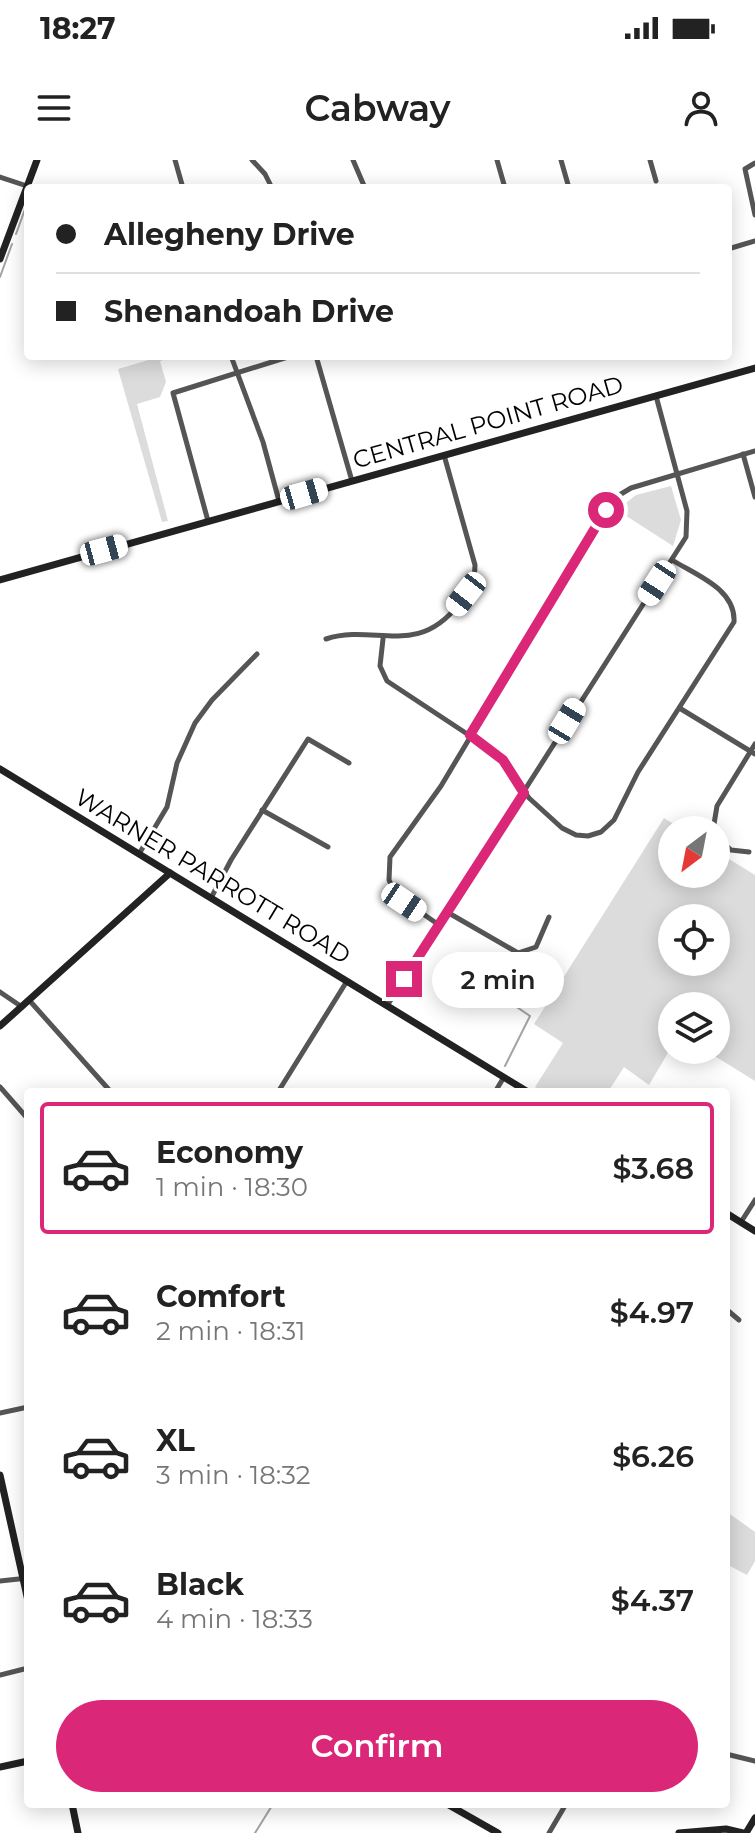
<!DOCTYPE html>
<meta charset="utf-8">
<style>
:root{--surface:#fff;--page:#f2f2f2;--text:#222;--muted:#767676;--line:#e0e0e0;--accent:#db2777}
body{margin:0;font-family:Montserrat,sans-serif;background:var(--page);color:var(--text);height:100vh;display:flex;flex-direction:column;font-size:30px;white-space:nowrap}
*{box-sizing:border-box;margin:0}
p{font-size:26px;color:var(--muted)}
.icon{flex:none;width:44px;height:44px;fill:none;stroke:currentColor;stroke-width:2;stroke-linecap:round;stroke-linejoin:round}
.map{position:relative;flex:1;overflow:hidden}
.side{position:absolute;left:24px;top:928px;width:706px;height:720px;display:flex;flex-direction:column;background:var(--surface);border-radius:8px;box-shadow:0 4px 20px #0003}
.side>*{flex:none}
.guide{position:absolute;left:24px;top:24px;width:708px;height:176px;border-radius:8px;box-shadow:0 4px 20px #0003;display:grid;align-content:center;height:176px;padding:0 32px;background:var(--surface)}
.needle{width:52px;rotate:212deg}
.buttons{position:absolute;left:658px;top:656px;display:grid;gap:16px}
.buttons a{display:grid;place-items:center;width:72px;height:72px;border-radius:50%;background:var(--surface);box-shadow:0 4px 20px #0003;font-size:40px}
.end{position:absolute;width:36px;height:36px;margin:-18px;border:10px solid #db2777;background:#fff;box-shadow:0 0 0 4px #fff}
.from{border-radius:50%}
.bubble{position:absolute;height:56px;border-radius:28px;background:var(--surface);box-shadow:0 4px 20px #0003;font-size:26px;font-weight:600;line-height:56px;text-align:center}
.car{position:absolute;width:24px;height:48px;margin:-24px -12px;border-radius:10px;box-shadow:0 0 6px 2px #0007;background:linear-gradient(#fff 24%,#345 0 40%,#fff 0 76%,#345 0 86%,#fff 0)}
.guide b{display:flex;align-items:center;gap:28px;height:76px;font-size:30px}
.guide b+b{border-top:2px solid var(--line)}
.guide i{width:20px;height:20px;background:var(--text)}
ul{padding:14px 0 0;list-style:none}
li{display:flex;align-items:center;gap:24px;height:132px;margin:0 16px 12px;padding:0 16px;border:4px solid transparent;border-radius:8px}
li div{flex:1}
li b{display:block;font-size:30px}
li em{font-style:normal;font-weight:600}
li.active{border-color:var(--accent)}
li>.icon{width:72px;height:72px;stroke-width:1.5}
.button{display:flex;gap:16px;margin-top:auto;padding:16px 32px}
.button a{flex:1;height:92px;border-radius:48px;background:var(--accent);color:#fff;font-size:32px;font-weight:600;line-height:92px;text-align:center}
.status{display:flex;justify-content:space-between;align-items:center;height:56px;padding:0 40px;background:var(--surface);direction:ltr}
.status svg{height:22px;fill:currentColor}
header{display:flex;justify-content:space-between;align-items:center;height:104px;padding:0 32px;background:var(--surface);font-size:36px;font-weight:600}
.map>svg:first-child{display:block}
.green{fill:#dcdcdc;fill-rule:evenodd}
.lines{fill:none;stroke-linecap:round;stroke-linejoin:round}
.stream{stroke:#a3a3a3;stroke-width:2}
.street{stroke:#555;stroke-width:5}
.secondary{stroke:#222;stroke-width:7}
.route{stroke:#db2777;stroke-width:10}
.labels{text-anchor:middle;dominant-baseline:central;stroke-width:6;stroke-linejoin:round;paint-order:stroke}
.street-label{font-size:24px;fill:#000;stroke:#fff}
</style>
<div class="status"><b>18:27</b><svg viewBox="0 0 49 12"><path d="M0 12V9h3v3zM5 12V6h3v6zM10 12V3h3v9zM15 12V0h3v12zM26 1h20v11H26zM47 4h2v5h-2z"/></svg></div>
<header><svg class="icon" aria-label="menu" viewBox="0 0 24 24"><path d="M4 6h16M4 12h16M4 18h16"/></svg>Cabway<svg class="icon" aria-label="person" viewBox="0 0 24 24"><circle cx="12" cy="8" r="4"/><path d="M4 21q1-7 8-7t8 7"/></svg></header>
<div class="map">
<svg width="755" height="1673" viewBox="0 0 755 1673">
<rect width="100%" height="100%" fill="#fff"/>
<g class="green">
<polygon points="162,196 178,196 160,201 166,222 160,237 137,244 168,361 162,362 118,209"/>
<polygon points="671,326 681,360 673,386 617,350 636,335"/>
<path d="M664,658L683,670H672V714H716V691L755,715V921L705,890H716V846H672V886L649,925L624,907L608,932H544L535,927L563,883L534,864ZM716,758V802H672V758Z"/>
<polygon points="727,1352 755,1372 755,1401 747,1415 726,1404"/>
</g>
<g class="lines">
<g class="stream">
<polyline points="16,74 28,41"/>
<polyline points="0,117 12,84"/>
<polyline points="505,906 530,856 508,841"/>
<polyline points="255,1673 273,1644"/>
</g>
<g class="street">
<polyline points="175,0 183,28"/>
<polyline points="252,0 265,14 272,28"/>
<polyline points="353,0 365,28"/>
<polyline points="497,0 505,28"/>
<polyline points="561,0 569,28"/>
<polyline points="650,0 656,21"/>
<polyline points="755,3 745,9 755,55"/>
<polyline points="0,17 27,26"/>
<polyline points="728,89 755,81"/>
<polyline points="231,196 263,282 279,341"/>
<polyline points="316,196 352,321"/>
<polyline points="743,294 755,337"/>
<polyline points="208,361 173,233 291,196"/>
<path d="M326,479C375,463 416,499 459,444C468,432 475,422 475,405L444,295"/>
<path d="M383,479L380,506L387,521L496,593L529,638L562,668L576,675L588,676L601,672L614,660L638,612L734,462C736,429 696,415 672,400"/>
<polyline points="681,549 755,594"/>
<polyline points="262,650 328,687"/>
<polyline points="713,670 717,646 755,584"/>
<polyline points="716,676 731,690 749,692"/>
<polyline points="139,694 167,647 177,603 195,563 212,540 257,494"/>
<polyline points="211,738 231,700 308,579 349,603"/>
<polyline points="447,752 518,793 536,787 549,757"/>
<polyline points="439,765 396,735 389,720 390,697 441,626 606,350 616,337 631,328 755,291"/>
<polyline points="0,832 22,847"/>
<polyline points="29,840 111,932"/>
<polyline points="387,846 686,377 687,351 656,236"/>
<polyline points="0,927 28,959"/>
<polyline points="278,932 347,821"/>
<polyline points="495,932 504,917"/>
<polyline points="741,1062 755,1040"/>
<polyline points="726,1149 739,1160"/>
<polyline points="0,1253 28,1247"/>
<polyline points="0,1421 28,1418"/>
<polyline points="0,1515 28,1508"/>
<polyline points="726,1594 755,1601"/>
<polyline points="549,1673 566,1644"/>
</g>
<g class="secondary">
<polyline points="0,99 37,0"/>
<polyline points="0,420 755,208"/>
<polyline points="0,609 528,932"/>
<polyline points="0,866 170,713"/>
<polyline points="726,1053 755,1071"/>
<polyline points="0,1315 28,1441"/>
<polyline points="0,1607 28,1601"/>
<polyline points="72,1644 78,1673"/>
<polyline points="447,1644 498,1673"/>
<polyline points="679,1673 726,1669 743,1673"/>
<polyline points="746,1673 755,1658"/>
</g>
</g>
<g class="lines">
<polyline class="route" points="404,819 524,633 503,600 470,575 606,350"/>
</g>
<g class="labels">
<g class="street-label">
<text transform="translate(488 262) rotate(-16)">CENTRAL POINT ROAD</text>
<text transform="translate(213 716) rotate(31)">WARNER PARROTT ROAD</text>
</g>
</g>
</svg>
<div class="buttons">
<a><svg class="needle" viewBox="-14 -14 28 28"><path d="M0-13l5 13h-10z" fill="#e53935"/><path d="M0 13l5-13h-10z" fill="#767676"/></svg></a>
<a><svg class="icon" aria-label="locate" viewBox="0 0 24 24"><circle cx="12" cy="12" r="6"/><path d="M12 2v4M12 18v4M2 12h4M18 12h4"/></svg></a>
<a><svg class="icon" aria-label="layers" viewBox="0 0 24 24"><path d="M12 4l9 5-9 5-9-5zM3 14l9 5 9-5"/></svg></a>
</div>
<i class="end from" style="left:606px;top:350px"></i>
<i class="end" style="left:404px;top:819px"></i>
<div class="bubble" style="left:432px;top:792px;width:132px">2 min</div>
<i class="car" style="left:304px;top:334px;rotate:74deg"></i>
<i class="car" style="left:104px;top:390px;rotate:75deg"></i>
<i class="car" style="left:657px;top:423px;rotate:213deg"></i>
<i class="car" style="left:466px;top:434px;rotate:218deg"></i>
<i class="car" style="left:567px;top:561px;rotate:31deg"></i>
<i class="car" style="left:404px;top:742px;rotate:124deg"></i>
<div class="guide">
<b><i class="from"></i>Allegheny Drive</b>
<b><i></i>Shenandoah Drive</b>
</div>
<section class="side">
<ul>
<li class="active"><svg class="icon" aria-label="car" viewBox="0 0 24 24"><path d="M5 17H2v-5l4-1 3-4h7l3 4 3 1v5h-3M9 17h6M6 11h13"/><circle cx="7" cy="17" r="2"/><circle cx="17" cy="17" r="2"/></svg><div><b>Economy</b><p>1 min · 18:30</p></div><em>$3.68</em></li>
<li><svg class="icon" aria-label="car" viewBox="0 0 24 24"><path d="M5 17H2v-5l4-1 3-4h7l3 4 3 1v5h-3M9 17h6M6 11h13"/><circle cx="7" cy="17" r="2"/><circle cx="17" cy="17" r="2"/></svg><div><b>Comfort</b><p>2 min · 18:31</p></div><em>$4.97</em></li>
<li><svg class="icon" aria-label="car" viewBox="0 0 24 24"><path d="M5 17H2v-5l4-1 3-4h7l3 4 3 1v5h-3M9 17h6M6 11h13"/><circle cx="7" cy="17" r="2"/><circle cx="17" cy="17" r="2"/></svg><div><b>XL</b><p>3 min · 18:32</p></div><em>$6.26</em></li>
<li><svg class="icon" aria-label="car" viewBox="0 0 24 24"><path d="M5 17H2v-5l4-1 3-4h7l3 4 3 1v5h-3M9 17h6M6 11h13"/><circle cx="7" cy="17" r="2"/><circle cx="17" cy="17" r="2"/></svg><div><b>Black</b><p>4 min · 18:33</p></div><em>$4.37</em></li>
</ul>
<div class="button"><a>Confirm</a></div>
</section>
</div>
